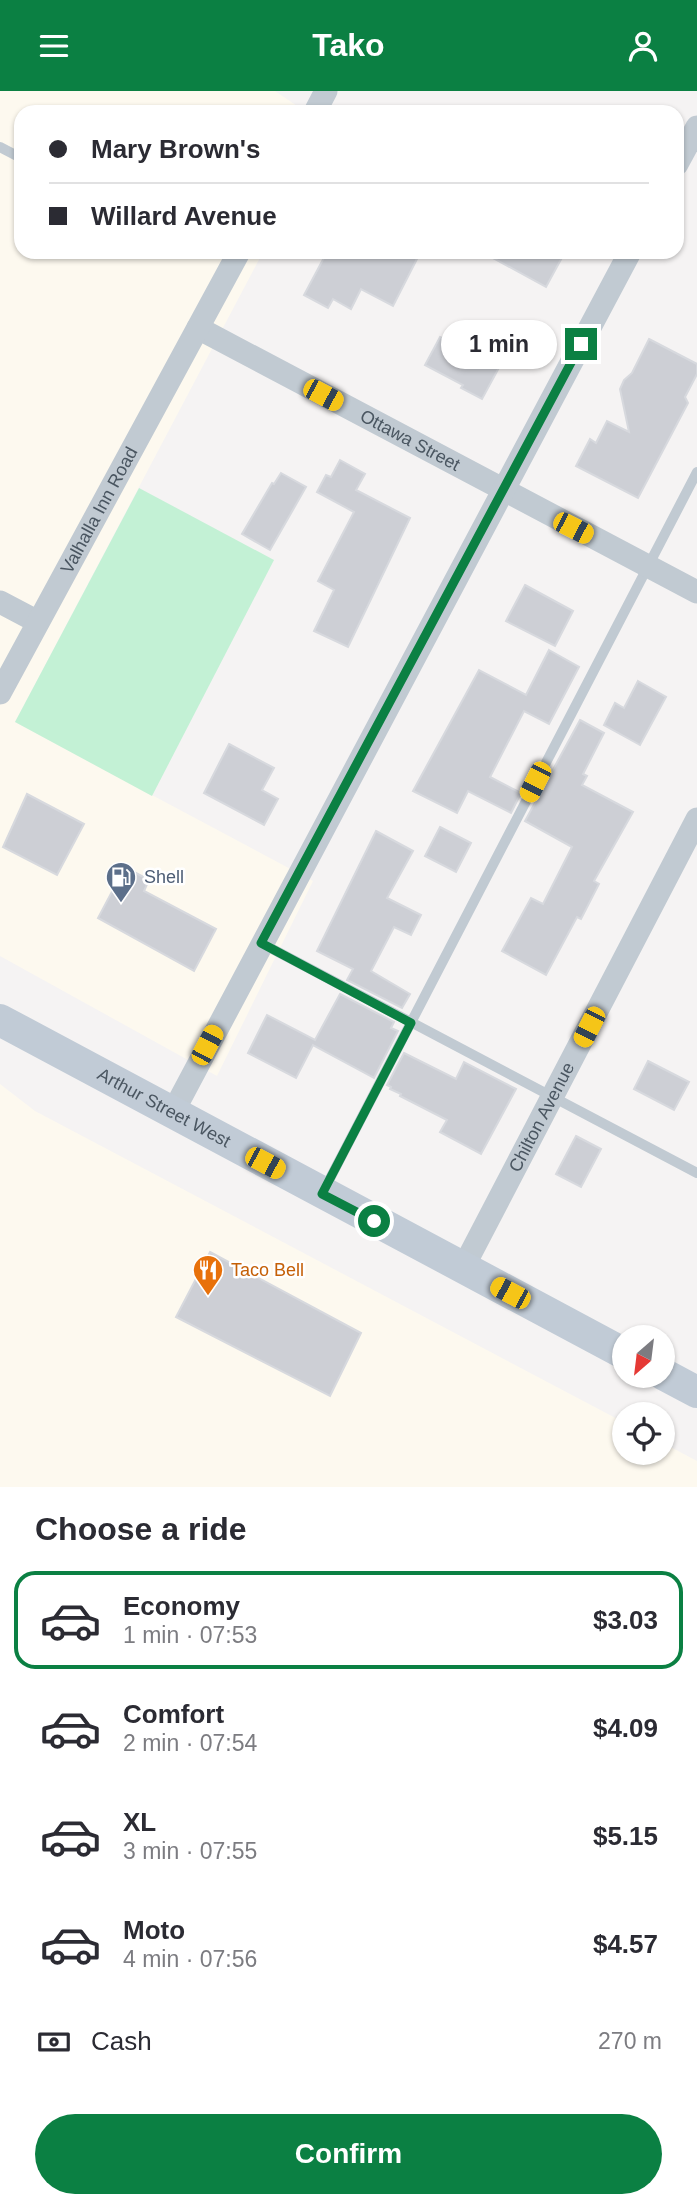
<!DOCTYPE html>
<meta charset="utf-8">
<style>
:root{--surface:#fff;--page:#f2f2f3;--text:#2b2b33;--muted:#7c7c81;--line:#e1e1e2;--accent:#0b8043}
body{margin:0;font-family:Helvetica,sans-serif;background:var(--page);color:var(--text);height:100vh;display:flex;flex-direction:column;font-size:26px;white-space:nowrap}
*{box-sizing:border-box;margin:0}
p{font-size:23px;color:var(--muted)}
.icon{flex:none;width:38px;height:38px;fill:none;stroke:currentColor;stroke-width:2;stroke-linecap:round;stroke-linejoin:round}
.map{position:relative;height:1396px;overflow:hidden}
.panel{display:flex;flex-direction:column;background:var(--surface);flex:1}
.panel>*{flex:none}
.hud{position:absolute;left:14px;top:14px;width:670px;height:154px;border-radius:21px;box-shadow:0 2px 5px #0004;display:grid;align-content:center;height:154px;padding:0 35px;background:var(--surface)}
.needle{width:46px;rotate:208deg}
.fabs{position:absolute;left:612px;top:1234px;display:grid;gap:14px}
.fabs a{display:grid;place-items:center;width:63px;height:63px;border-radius:50%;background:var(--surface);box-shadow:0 2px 5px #0004;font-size:35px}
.end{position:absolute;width:32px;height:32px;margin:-16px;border:9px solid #0b8043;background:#fff;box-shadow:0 0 0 4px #fff}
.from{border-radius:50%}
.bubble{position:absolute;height:49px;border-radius:24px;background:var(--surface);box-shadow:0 2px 5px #0004;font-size:23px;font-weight:700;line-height:49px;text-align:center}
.car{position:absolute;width:21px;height:42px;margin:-21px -10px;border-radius:9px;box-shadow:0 0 5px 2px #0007;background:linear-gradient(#f5c518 24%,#345 0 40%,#f5c518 0 76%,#345 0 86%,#f5c518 0)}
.hud b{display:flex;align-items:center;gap:24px;height:66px;font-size:26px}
.hud b+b{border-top:2px solid var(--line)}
.hud i{width:18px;height:18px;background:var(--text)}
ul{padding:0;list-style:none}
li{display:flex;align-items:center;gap:21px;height:98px;margin:0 14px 10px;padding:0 21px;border:4px solid transparent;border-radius:21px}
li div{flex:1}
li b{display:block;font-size:26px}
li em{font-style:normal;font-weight:700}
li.active{border-color:var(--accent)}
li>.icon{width:63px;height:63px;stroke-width:1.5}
h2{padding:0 35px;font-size:32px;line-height:84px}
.pay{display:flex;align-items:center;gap:18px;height:77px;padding:0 35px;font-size:26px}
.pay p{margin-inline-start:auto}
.button{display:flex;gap:14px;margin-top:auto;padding:14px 35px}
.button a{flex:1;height:80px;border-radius:42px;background:var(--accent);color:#fff;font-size:28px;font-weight:700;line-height:80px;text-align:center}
header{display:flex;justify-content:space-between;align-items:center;height:91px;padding:0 35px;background:var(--accent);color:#fff;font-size:32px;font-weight:700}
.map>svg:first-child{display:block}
.commercial{fill:#fdf9ef}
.green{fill:#c3f1d5}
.building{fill:#cdcfd5;stroke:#d7d9de;stroke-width:2}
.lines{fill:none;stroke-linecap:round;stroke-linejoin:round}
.lane{stroke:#c1cad2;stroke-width:10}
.street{stroke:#c1cad2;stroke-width:23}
.secondary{stroke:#c1cbd6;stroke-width:32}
.route{stroke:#0b8043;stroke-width:9}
.labels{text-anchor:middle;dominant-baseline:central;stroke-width:5;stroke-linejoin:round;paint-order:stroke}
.street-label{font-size:18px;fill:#4a5661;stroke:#fff}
.service-label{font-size:18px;fill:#4e5e75;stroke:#fff;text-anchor:start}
.food-label{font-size:18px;fill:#c56008;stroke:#fff;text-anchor:start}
</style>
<header><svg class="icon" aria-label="menu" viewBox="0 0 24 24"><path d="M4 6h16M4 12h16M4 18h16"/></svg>Tako<svg class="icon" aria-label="person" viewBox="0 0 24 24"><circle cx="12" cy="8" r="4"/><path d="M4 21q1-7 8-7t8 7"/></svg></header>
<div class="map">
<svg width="697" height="1396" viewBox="0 0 697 1396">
<rect width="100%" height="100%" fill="#f5f3f3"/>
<g class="commercial">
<polygon points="0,0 275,0 306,21 21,21 21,161 263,161 15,631 313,790 217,985 0,865"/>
<polygon points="0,993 35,1020 625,1332 625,1362 663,1362 663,1352 697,1370 697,1396 0,1396"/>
</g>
<polygon class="green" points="139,397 274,469 152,705 15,631"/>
<g class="building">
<polygon points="327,161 403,161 417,168 393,215 361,198 351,218 333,208 328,217 304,204"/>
<polygon points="482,161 565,161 546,196"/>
<polygon points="440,246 468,260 470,257 501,273 482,308 461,297 463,294 425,274"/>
<polygon points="649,248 697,273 697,283 685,306 688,312 638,407 576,375 590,348 596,352 607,330 629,341 620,298 624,289 632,282"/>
<polygon points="340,369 365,383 356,399 410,427 348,556 314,540 334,499 318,490 354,421 317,401 326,384 331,386"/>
<polygon points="281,382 306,396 270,459 242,443 272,392 274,393"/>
<polygon points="525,494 573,520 555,555 506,530"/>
<polygon points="549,559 579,576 549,633 524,620 490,686 521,702 511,722 468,700 457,722 413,700 479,579 526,604"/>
<polygon points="638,590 666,606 640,654 604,634 615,612 624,617"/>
<polygon points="580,629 604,642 583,683 587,685 582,694 633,721 594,790 599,793 581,828 577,826 546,884 502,860 531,807 543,813 572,756 525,730"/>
<polygon points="229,653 274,677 262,699 278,708 264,734 204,702"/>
<polygon points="27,703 84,733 57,784 3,756"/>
<polygon points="440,736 471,752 456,781 425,765"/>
<polygon points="376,740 413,760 387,807 421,824 411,844 394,836 371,880 410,903 402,917 347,889 353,878 317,860"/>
<polygon points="125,776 149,789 144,800 216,838 194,880 98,827"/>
<polygon points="340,903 394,931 391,937 398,940 374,987 313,954 296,987 248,962 267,924 315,949"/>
<polygon points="404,962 456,988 464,971 516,998 481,1063 440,1041 447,1029 400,1005 401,1003 390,998 391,996 387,994"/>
<polygon points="648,970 689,991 674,1019 634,998"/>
<polygon points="576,1045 601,1058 581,1096 556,1083"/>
<polygon points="210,1161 361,1242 330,1305 176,1226"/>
</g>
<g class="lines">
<g class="lane">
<polyline points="0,56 21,67"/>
<polyline points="261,852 697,1082"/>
<polyline points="324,1099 697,381"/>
</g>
<g class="street">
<polyline points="315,21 326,0"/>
<polyline points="677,73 697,36"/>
<path id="s1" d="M198,237L697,501"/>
<polyline points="0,511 38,531"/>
<path id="s2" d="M0,602L239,161"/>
<polyline points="172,1023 630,161"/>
<path id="s3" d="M463,1177L697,728"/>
</g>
<g class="secondary">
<path id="s4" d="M0,929L625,1263"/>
<polyline points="663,1283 697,1301"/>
</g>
</g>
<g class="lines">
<polyline class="route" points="374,1130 322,1103 411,932 261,852 581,253"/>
</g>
<defs>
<g id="fuel-pin" transform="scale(1.575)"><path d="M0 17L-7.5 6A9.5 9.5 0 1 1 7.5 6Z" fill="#5c6f8a" stroke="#fff"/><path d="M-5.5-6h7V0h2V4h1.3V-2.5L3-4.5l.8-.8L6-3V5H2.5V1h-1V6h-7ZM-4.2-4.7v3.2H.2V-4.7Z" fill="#fff"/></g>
<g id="restaurant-pin" transform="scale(1.575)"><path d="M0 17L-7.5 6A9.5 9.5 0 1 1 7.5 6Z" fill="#e8710a" stroke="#fff"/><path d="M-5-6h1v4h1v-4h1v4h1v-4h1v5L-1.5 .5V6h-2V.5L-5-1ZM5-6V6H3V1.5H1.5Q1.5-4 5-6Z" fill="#fff"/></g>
</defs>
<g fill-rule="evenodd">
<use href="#fuel-pin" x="121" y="786"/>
<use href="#restaurant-pin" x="208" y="1179"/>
</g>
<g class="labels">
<g class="street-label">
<text stroke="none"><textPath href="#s1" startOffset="240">Ottawa Street</textPath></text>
<text stroke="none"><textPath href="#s2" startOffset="208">Valhalla Inn Road</textPath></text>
<text stroke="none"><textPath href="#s4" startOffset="186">Arthur Street West</textPath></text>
<text stroke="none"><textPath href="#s3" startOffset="170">Chilton Avenue</textPath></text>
</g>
<g class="service-label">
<text x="144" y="786">Shell</text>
</g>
<g class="food-label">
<text x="231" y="1179">Taco Bell</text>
</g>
</g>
</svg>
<div class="fabs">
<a><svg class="needle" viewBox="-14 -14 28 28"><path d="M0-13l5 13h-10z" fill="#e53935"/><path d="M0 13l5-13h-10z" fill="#7c7c81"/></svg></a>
<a><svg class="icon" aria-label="locate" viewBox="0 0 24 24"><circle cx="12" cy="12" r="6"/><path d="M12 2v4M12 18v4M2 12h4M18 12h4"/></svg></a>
</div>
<i class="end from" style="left:374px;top:1130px"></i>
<i class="end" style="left:581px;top:253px"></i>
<div class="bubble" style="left:441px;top:229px;width:116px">1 min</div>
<i class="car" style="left:323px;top:304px;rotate:118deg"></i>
<i class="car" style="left:573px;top:437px;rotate:117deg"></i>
<i class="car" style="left:535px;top:691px;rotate:207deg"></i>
<i class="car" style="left:589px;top:936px;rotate:207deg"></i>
<i class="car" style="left:207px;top:954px;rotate:28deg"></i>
<i class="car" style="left:265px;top:1072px;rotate:118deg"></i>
<i class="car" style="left:510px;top:1202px;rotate:298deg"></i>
<div class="hud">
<b><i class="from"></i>Mary Brown's</b>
<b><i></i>Willard Avenue</b>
</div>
</div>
<section class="panel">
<h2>Choose a ride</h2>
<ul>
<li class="active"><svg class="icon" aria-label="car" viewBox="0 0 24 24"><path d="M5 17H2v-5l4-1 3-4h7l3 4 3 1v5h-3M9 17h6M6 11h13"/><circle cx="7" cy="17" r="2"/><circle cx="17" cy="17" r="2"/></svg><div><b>Economy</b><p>1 min · 07:53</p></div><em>$3.03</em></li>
<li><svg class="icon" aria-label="car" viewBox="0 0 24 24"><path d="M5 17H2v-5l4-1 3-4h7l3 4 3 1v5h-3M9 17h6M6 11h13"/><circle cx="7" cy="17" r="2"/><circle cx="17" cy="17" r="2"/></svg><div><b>Comfort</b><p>2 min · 07:54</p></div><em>$4.09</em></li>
<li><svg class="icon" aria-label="car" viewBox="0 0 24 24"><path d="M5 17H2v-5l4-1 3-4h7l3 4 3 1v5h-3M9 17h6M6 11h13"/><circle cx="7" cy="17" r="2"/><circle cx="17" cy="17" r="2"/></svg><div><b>XL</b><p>3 min · 07:55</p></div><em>$5.15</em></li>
<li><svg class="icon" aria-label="car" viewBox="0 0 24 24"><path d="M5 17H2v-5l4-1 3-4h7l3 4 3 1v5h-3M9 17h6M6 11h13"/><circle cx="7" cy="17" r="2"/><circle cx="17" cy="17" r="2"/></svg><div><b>Moto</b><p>4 min · 07:56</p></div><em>$4.57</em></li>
</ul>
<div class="pay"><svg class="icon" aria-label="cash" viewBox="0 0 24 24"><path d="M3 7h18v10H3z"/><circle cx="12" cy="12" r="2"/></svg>Cash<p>270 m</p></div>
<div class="button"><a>Confirm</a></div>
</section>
